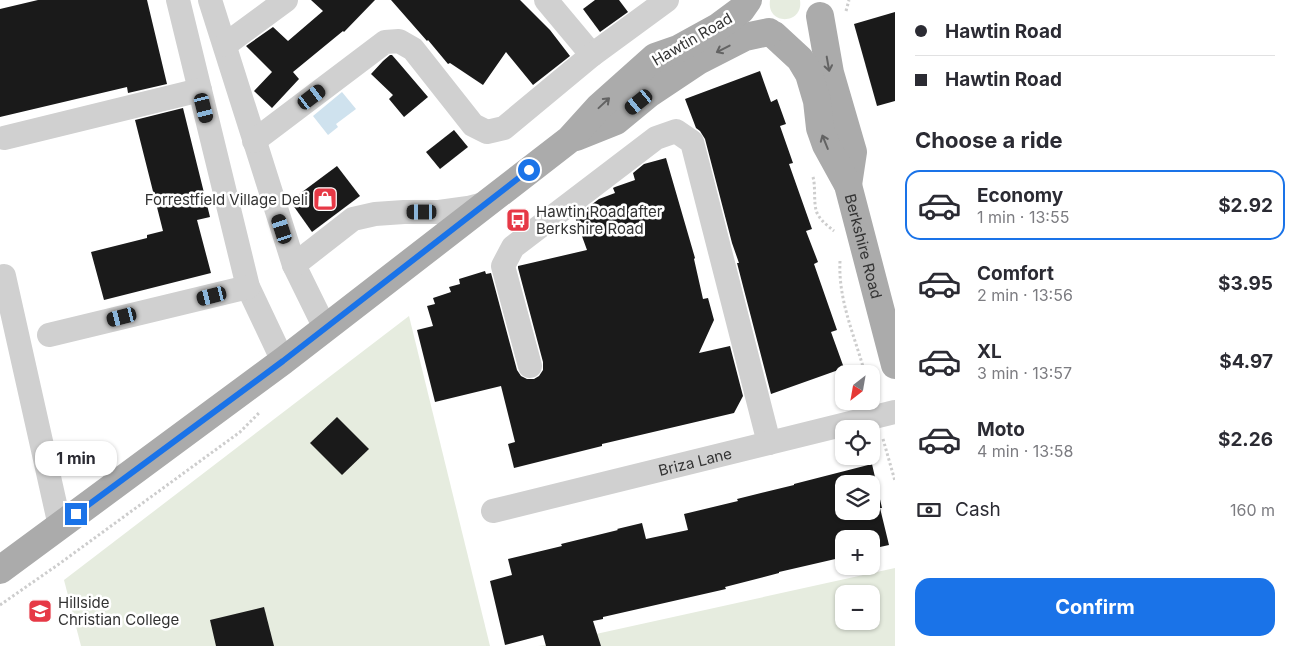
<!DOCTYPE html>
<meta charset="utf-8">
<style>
:root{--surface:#fff;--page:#f2f2f3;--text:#2b2b33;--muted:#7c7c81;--line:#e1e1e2;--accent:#1a73e8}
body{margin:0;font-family:Inter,sans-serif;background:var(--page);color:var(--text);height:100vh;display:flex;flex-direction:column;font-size:19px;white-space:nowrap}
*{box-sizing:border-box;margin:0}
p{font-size:16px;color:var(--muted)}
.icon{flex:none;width:28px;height:28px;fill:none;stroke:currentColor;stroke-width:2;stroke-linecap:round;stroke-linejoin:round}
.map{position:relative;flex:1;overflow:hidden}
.side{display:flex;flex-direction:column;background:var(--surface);width:400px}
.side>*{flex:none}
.top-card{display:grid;align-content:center;height:110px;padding:0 20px;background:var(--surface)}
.needle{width:32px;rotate:211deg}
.fabs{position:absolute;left:835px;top:365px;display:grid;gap:10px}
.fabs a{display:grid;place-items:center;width:45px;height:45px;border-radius:10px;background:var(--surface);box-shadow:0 1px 4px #0004;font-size:25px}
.end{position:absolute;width:22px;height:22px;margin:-11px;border:6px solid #1a73e8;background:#fff;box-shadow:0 0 0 2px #fff}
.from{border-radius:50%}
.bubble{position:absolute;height:35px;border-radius:15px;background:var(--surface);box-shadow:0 1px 4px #0004;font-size:16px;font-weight:700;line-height:35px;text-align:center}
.car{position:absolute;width:15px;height:30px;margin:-15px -8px;border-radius:6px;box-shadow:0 0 4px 1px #0007;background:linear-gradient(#222 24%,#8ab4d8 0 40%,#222 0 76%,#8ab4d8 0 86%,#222 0)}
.top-card b{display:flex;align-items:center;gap:18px;height:48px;font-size:19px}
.top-card b+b{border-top:1px solid var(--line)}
.top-card i{width:12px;height:12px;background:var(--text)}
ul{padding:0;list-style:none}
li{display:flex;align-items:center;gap:15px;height:70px;margin:0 10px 8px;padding:0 10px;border:2px solid transparent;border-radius:15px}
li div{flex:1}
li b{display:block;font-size:19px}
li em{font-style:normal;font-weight:700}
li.selected{border-color:var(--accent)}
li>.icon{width:45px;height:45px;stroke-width:1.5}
h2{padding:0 20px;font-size:22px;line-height:60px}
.pay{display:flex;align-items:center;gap:12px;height:55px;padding:0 20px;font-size:19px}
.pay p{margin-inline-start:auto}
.cta{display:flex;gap:10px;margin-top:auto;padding:10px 20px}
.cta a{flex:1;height:58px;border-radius:15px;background:var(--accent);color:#fff;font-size:20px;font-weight:700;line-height:58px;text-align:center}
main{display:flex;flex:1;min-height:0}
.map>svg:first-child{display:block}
.green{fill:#e6ecdf;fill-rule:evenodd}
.water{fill:#cfe2ee}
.building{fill:#1a1a1a;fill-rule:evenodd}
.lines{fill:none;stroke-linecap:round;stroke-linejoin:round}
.path{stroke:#cdcdcd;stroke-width:3;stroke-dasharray:2.5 2.5;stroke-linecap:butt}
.minor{stroke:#d0d0d0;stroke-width:24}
.major{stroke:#ababab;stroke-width:28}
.oneway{stroke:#636363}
.route{stroke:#1a73e8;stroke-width:6}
.labels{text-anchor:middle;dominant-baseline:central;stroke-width:5;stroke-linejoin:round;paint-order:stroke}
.street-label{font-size:15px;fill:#333;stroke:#fff}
.poi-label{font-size:15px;fill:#333;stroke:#fff;text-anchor:start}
</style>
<main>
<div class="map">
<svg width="895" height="646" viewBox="0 0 895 646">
<rect width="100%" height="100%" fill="#fff"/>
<g class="green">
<path d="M770,0H800C804,25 766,26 770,0Z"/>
<polygon points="409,316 490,646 81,646 64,580"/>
<path d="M895,568V646H538L546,645ZM844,594H871V621H844Z"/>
</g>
<polygon class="water" points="342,92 356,109 336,124 338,127 328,135 313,116"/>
<g class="building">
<polygon points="38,0 147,0 167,84 128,93 127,87 0,117 0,9"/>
<polygon points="311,0 375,0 344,32 343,31 293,72 299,79 272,108 254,91 272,72 246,46 273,27 288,41 323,11"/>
<polygon points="391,0 520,0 550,30 570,56 533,85 506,52 483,85 450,63 448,64 428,40 427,41"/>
<polygon points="595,0 619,0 628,12 600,32 583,9"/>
<polygon points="895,12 895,101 877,106 854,24"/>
<polygon points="390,55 392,55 399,63 428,97 404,117 389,99 393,95 371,74 383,61"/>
<polygon points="760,71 771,102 777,99 786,124 780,126 793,163 789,164 812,229 806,231 818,262 814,264 837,330 831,332 844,368 771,394 737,263 739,263 732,243 705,139 700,131 696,128 685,99"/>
<polygon points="183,108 210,217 197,220 211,273 104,300 91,252 147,238 147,235 163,231 135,120"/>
<polygon points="454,130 468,147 440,169 426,152"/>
<polygon points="666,158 695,258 694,259 703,299 708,298 714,320 699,353 730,346 743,396 734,413 602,444 602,446 514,468 508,444 515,442 501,386 435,402 417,330 433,326 427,306 435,304 433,298 451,292 449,287 460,284 459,279 485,271 486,274 491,273 517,370 521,376 527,379 534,379 539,376 543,370 543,362 518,268 518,266 587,250 575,217 589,211 587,208 599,199 615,193 613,188 615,187 635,180 633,173 644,164"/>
<polygon points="337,166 360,196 312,232 290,201"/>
<polygon points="337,417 369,449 342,475 310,443"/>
<path d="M872,464L882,508H880L889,545L871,549V539H844V557L779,572V573L725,587L726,589L603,617V619L593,621L601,646H546L543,635L505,645L490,581L512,575L508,559L562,546L561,544L618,530L617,529L642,523L646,539L688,530L684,514L738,501L737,499L794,485V484ZM844,484H871V511H844Z"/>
<polygon points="264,607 274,646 216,646 210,620"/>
</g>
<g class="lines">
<g class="path">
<polyline points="846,11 849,0"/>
<path d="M813,177C816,188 813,203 817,213C821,221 828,226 834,231"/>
<path d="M840,261C838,301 855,336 865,374"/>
<polyline points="883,439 895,481"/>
<polyline points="0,605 59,564 240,432 260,412"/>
</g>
<g class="minor">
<polyline points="178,0 248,287 283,361"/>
<polyline points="210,0 294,265 325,328"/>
<polyline points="546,0 592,55"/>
<polyline points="225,45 286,0"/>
<polyline points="4,138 200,90"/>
<polyline points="254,141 385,42 399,41 413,49 473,125 487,132 504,128 592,55 667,0"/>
<polyline points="294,265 353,219 375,214 404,212 439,212 468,208 487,203"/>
<polyline points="4,276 60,526"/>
<polyline points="49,335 248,287"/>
<polyline points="530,366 503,266 513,247 656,138 676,131 692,142 769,443"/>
<path id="s1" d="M493,511L895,412"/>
</g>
<g class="major">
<polyline points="820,16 830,73 853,152 848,185"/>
<path id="s2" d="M774,35L800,59L809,74L817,101L820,128L826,145L848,185L895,365"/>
<polyline points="576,137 616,121 650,93 698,61 745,37 769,32"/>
<polyline points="0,570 283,361 570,139 599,107 655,57 678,49 718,27 741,10 748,0"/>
</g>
</g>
<defs><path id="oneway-shaft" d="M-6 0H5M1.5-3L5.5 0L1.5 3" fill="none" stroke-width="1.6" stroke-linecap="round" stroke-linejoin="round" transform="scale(1.25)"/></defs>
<g class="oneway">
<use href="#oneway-shaft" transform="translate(723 49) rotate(153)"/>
<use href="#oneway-shaft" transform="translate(828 64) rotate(80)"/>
<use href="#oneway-shaft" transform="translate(604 103) rotate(-43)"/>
<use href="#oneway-shaft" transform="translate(825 142) rotate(-112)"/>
</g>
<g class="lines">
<polyline class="route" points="76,514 283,361 529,170"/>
</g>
<defs>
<g id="shop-square" transform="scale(1.25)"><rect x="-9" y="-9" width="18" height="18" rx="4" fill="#e63946" stroke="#fff"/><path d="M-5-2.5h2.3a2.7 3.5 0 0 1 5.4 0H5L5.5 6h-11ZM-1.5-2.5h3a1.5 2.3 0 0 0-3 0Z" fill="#fff"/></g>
<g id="bus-square" transform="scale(1.25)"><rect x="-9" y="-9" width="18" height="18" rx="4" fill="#e63946" stroke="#fff"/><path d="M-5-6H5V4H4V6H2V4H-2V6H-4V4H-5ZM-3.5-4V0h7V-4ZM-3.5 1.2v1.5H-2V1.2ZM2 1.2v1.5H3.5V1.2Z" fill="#fff"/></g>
<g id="school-square" transform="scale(1.25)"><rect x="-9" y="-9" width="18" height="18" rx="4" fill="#e63946" stroke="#fff"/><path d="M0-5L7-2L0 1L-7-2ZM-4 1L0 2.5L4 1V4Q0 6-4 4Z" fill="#fff"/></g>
</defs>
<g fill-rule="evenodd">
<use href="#shop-square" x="325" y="199"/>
<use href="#bus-square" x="518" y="220"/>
<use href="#school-square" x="40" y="611"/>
</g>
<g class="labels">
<g class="street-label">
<text transform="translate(692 39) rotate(-30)">Hawtin Road</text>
<text stroke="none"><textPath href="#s2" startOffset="235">Berkshire Road</textPath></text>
<text stroke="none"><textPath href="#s1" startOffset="208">Briza Lane</textPath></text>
</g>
<g class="poi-label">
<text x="308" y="199" text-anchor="end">Forrestfield Village Deli</text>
<text x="536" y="211">Hawtin Road after<tspan x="536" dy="17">Berkshire Road</tspan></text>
<text x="58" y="602">Hillside<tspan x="58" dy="17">Christian College</tspan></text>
</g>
</g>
</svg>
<div class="fabs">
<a><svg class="needle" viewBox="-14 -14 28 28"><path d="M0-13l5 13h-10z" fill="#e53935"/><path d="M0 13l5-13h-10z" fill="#7c7c81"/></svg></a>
<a><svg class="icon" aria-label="locate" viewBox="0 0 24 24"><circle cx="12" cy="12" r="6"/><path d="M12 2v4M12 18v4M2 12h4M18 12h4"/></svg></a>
<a><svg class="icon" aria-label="layers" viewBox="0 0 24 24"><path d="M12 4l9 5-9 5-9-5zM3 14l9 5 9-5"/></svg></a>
<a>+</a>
<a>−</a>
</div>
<i class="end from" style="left:529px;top:170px"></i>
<i class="end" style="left:76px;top:514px"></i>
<div class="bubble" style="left:35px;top:441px;width:82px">1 min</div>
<i class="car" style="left:312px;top:97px;rotate:53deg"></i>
<i class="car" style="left:639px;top:102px;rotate:231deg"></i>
<i class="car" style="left:204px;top:108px;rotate:166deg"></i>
<i class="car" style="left:422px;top:212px;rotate:270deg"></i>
<i class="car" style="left:282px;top:229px;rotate:342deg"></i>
<i class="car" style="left:212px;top:296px;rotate:256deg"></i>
<i class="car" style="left:122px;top:317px;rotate:256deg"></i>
</div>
<section class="side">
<div class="top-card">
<b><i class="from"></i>Hawtin Road</b>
<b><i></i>Hawtin Road</b>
</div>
<h2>Choose a ride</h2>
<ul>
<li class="selected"><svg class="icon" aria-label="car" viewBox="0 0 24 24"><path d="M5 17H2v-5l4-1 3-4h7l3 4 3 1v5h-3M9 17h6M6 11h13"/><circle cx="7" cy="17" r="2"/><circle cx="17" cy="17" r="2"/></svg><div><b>Economy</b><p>1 min · 13:55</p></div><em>$2.92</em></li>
<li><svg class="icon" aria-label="car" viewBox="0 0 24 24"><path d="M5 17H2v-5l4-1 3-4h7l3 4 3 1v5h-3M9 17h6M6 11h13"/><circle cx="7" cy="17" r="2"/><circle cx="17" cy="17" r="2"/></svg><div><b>Comfort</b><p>2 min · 13:56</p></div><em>$3.95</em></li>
<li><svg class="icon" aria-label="car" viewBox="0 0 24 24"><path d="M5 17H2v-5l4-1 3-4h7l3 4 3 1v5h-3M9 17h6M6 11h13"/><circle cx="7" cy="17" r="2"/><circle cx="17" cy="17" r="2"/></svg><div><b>XL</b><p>3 min · 13:57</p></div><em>$4.97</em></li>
<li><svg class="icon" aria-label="car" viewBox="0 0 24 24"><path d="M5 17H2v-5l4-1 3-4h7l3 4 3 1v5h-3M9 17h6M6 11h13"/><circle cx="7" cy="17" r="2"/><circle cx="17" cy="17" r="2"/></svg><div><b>Moto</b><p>4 min · 13:58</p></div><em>$2.26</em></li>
</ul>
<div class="pay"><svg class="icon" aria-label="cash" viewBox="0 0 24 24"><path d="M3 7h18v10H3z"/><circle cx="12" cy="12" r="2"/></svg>Cash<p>160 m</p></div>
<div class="cta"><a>Confirm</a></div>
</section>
</main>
